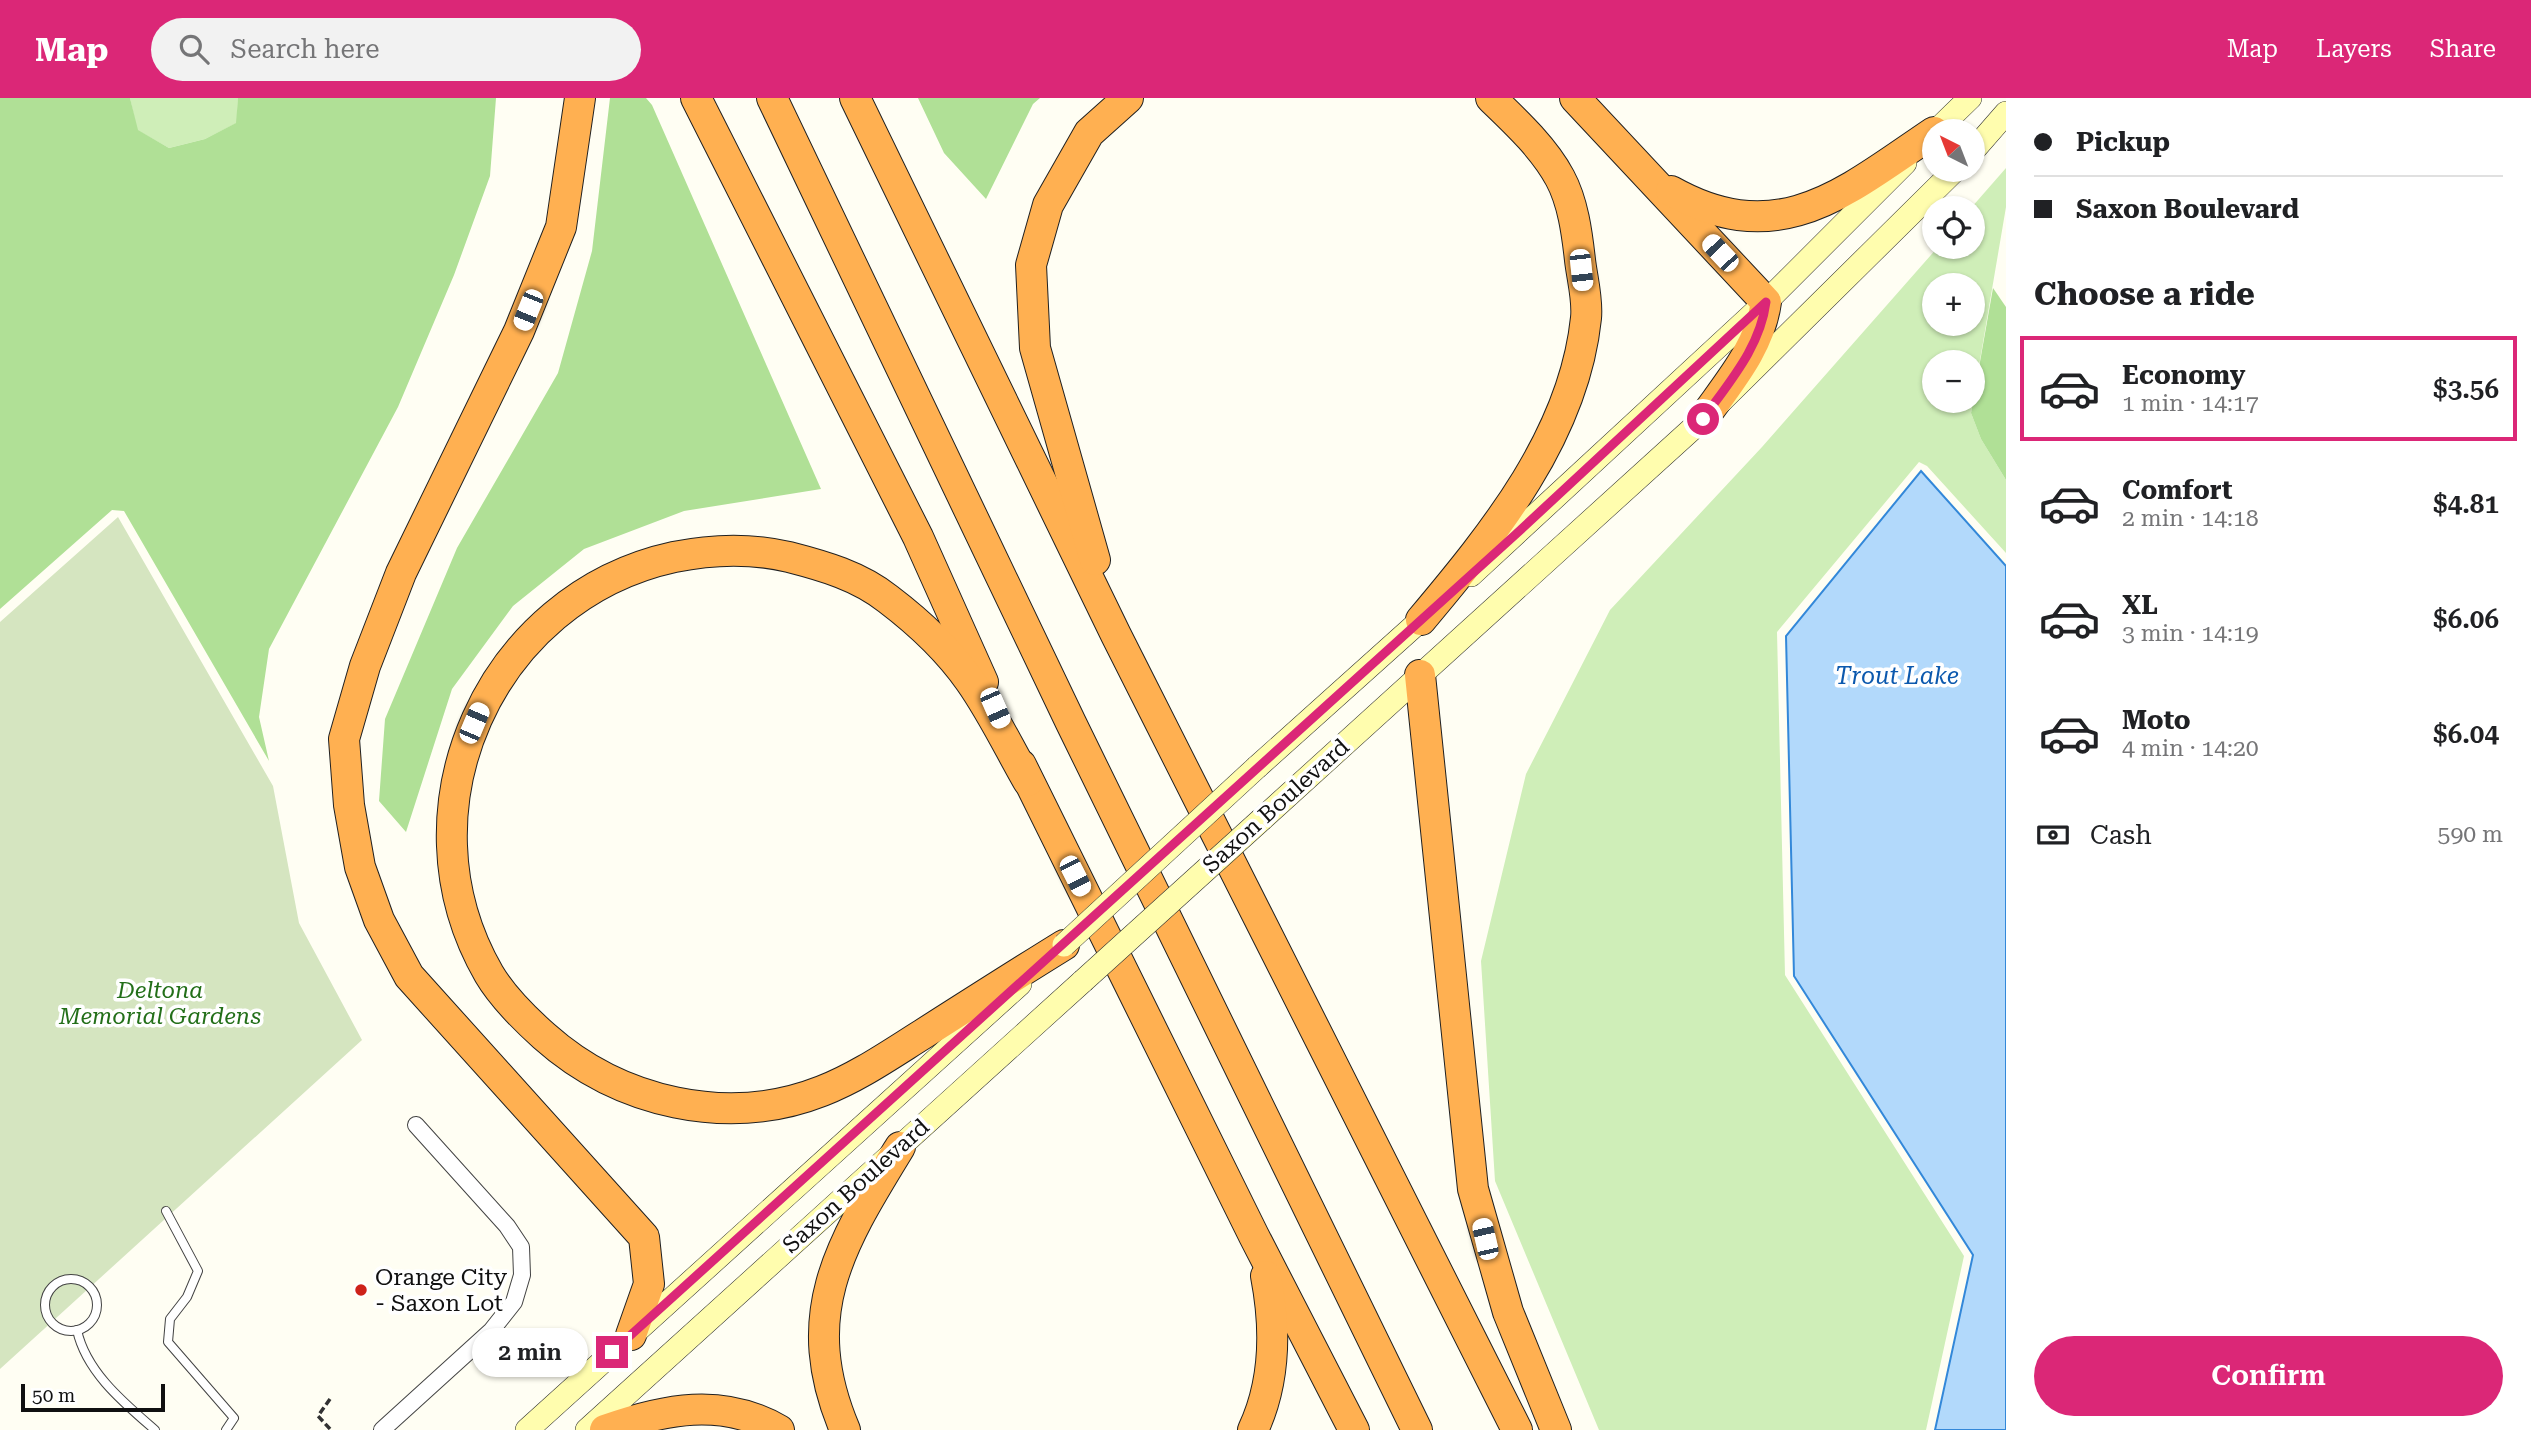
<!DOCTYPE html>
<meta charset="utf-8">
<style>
:root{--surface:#fff;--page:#f2f2f2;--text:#202124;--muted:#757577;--line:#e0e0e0;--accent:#db2777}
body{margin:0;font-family:"Roboto Serif",serif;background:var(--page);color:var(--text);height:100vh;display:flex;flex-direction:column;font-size:26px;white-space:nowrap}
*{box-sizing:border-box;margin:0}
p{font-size:23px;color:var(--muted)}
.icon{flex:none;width:38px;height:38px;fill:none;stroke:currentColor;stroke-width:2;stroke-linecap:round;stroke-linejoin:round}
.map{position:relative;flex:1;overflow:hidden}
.drawer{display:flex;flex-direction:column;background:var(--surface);width:525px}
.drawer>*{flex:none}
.guide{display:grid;align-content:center;height:154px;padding:0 28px;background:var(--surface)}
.needle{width:46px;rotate:318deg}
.fabs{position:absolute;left:1922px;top:21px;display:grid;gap:14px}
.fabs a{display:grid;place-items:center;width:63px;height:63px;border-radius:50%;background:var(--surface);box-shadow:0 2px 5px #0004;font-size:35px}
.scale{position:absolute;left:21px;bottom:18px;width:144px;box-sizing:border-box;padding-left:7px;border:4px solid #101010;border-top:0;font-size:19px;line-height:24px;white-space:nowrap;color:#101010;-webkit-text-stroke:5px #fff;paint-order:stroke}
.end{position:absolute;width:32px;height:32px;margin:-16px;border:9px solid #db2777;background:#fff;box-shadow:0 0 0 4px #fff}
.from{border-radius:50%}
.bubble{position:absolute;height:49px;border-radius:24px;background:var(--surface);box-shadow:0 2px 5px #0004;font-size:23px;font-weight:600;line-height:49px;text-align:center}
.car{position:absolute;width:21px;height:42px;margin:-21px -10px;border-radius:9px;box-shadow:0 0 5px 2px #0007;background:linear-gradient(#fff 24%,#345 0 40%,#fff 0 76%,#345 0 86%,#fff 0)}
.guide b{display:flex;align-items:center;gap:24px;height:66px;font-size:26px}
.guide b+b{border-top:2px solid var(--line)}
.guide i{width:18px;height:18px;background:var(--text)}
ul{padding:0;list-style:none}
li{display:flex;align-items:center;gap:21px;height:105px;margin:0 14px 10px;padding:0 14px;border:4px solid transparent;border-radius:0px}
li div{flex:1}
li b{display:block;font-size:26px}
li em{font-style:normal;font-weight:600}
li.active{border-color:var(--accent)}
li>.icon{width:63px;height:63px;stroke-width:1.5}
h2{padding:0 28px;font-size:32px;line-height:84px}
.pay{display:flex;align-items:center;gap:18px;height:77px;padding:0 28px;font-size:26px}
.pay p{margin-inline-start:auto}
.button{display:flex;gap:14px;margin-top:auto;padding:14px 28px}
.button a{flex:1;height:80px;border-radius:42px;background:var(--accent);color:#fff;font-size:28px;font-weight:600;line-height:80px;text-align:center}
header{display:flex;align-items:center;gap:42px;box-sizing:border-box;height:98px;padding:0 35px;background:var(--accent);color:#fff}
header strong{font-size:33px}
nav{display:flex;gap:38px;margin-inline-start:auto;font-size:24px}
.search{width:490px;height:63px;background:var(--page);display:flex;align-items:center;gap:18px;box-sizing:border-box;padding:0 24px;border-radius:38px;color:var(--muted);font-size:26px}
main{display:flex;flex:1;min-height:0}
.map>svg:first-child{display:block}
.green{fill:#cfeeb8;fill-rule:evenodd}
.forest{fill:#b0e096}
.cemetery{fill:#d5e5c0}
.water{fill:#b2d9fb;stroke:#3388d9;stroke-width:2}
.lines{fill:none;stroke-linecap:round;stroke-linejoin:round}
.service-casing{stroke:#434343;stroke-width:10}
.minor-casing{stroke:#434343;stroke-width:18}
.secondary-casing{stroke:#323232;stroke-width:24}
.motorway-casing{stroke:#212121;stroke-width:32}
.path{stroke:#323232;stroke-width:3.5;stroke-dasharray:7 3.5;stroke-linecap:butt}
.service{stroke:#fff;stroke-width:8}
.minor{stroke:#fff;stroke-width:16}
.secondary{stroke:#fffdae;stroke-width:23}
.motorway{stroke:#ffb051;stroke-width:30}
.secondary-bridge-casing{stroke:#323232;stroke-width:24;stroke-linecap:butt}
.secondary-bridge{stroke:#fffdae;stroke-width:23}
.route{stroke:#db2777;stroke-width:9}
.poi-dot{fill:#ce221a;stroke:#fff;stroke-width:2.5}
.labels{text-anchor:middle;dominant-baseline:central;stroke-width:7;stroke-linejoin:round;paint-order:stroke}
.street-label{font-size:23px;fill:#101010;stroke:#fff}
.park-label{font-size:23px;font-style:italic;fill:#236f19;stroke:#fff}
.poi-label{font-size:23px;fill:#101010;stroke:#fff;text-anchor:start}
.water-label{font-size:24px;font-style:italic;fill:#0c59ae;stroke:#fff}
</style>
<header>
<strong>Map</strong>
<div class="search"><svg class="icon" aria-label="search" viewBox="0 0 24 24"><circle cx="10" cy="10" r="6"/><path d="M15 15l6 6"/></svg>Search here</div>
<nav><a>Map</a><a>Layers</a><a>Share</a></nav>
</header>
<main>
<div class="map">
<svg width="2006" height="1332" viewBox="0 0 2006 1332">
<rect width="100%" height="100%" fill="#fffef3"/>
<g class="green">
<polygon points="130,0 238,0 237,25 205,41 169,50 137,32"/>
<path d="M2006,70V109L1971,315L1981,341L2006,382V455L1927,368L1919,364L1777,534L1785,877L1964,1158L1926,1332H1599L1495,1083L1481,863L1526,676L1610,512L1762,349L1938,149H1972L1971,110ZM1934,187H1972V226H1934ZM1934,264H1972V303H1934Z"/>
</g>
<g class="forest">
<polygon points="0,0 130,0 138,32 169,50 205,41 236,25 238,0 496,0 490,78 454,177 398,309 269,551 259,619 269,663 124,413 112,412 0,511"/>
<polygon points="610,0 646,0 652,7 821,391 684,413 584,451 513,508 452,591 406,734 379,703 385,621 457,450 558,275 592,153"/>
<polygon points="918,0 1040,0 1033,6 986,101 944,55"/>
<polygon points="1993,190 2006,209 2006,382 1981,341 1971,315"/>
</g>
<polygon class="cemetery" points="118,419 273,688 299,825 362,942 0,1271 0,524"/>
<polygon class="water" points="1921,373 2006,468 2006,1332 1935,1332 1973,1157 1794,878 1786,538"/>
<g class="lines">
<g class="service-casing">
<g id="service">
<polyline points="166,1113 198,1173 187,1199 170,1221 168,1244 234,1320 226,1332"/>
<circle cx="71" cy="1207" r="26"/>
<path d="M77,1232C86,1274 124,1305 155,1332"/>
</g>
</g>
<g class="minor-casing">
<polyline id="minor" points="382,1332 491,1233 514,1204 522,1177 521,1149 507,1128 416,1027"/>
</g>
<g class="secondary-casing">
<g id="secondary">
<polyline points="1936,33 1970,0"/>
<polyline points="1972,54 2006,15"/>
<polyline points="1471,477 1766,204 1905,65"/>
<polyline points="1257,669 1432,512"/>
<polyline points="1262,721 1703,321 1955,72"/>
<polyline points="527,1332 1020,886"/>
<polyline points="587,1332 1083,883"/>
</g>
</g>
<g class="motorway-casing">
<g id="motorway">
<polyline points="580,0 561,129 519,233 401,475 365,568 344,641 349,707 360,769 379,822 409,878 644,1139 649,1186 631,1237"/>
<polyline points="696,0 918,439 983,584"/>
<polyline points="772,0 1071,625 1417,1332"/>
<polyline points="855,0 1116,537 1517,1332"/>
<path d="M1575,0L1766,204C1760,249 1729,284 1703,321"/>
<path d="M1671,93C1780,154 1846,93 1934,34"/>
<polyline points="1095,462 1035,250 1031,167 1048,107 1089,35 1128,0"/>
<path d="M1421,522C1494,435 1574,337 1586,220C1588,201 1582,180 1580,162C1577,135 1573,104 1560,80C1544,50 1515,23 1491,0"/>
<polyline points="1420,577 1473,1091 1508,1214 1556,1332"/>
<polyline points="1021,667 1254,1138 1354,1332"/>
<path d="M1028,683C1009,650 992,614 970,583C949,553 917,523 888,501C859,478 824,468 789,459C751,450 713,451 674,459C490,499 394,712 489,876C502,898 525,921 544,938C619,1005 728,1030 822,993C858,979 891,956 923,936C970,906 1017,876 1064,847"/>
<path d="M605,1332C664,1311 722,1299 779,1332"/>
<path d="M845,1332C796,1216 840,1147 900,1049"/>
<path d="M1253,1332C1276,1283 1276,1230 1266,1178"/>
</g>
</g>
<polyline class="path" points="330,1301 318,1318 331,1332"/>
<use href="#service" class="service"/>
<use href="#minor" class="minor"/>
<use href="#secondary" class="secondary"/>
<use href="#motorway" class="motorway"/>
<g class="secondary-bridge-casing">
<g id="secondary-bridge">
<polyline points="1064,847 1257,669"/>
<polyline points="1083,883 1262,721"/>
</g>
</g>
<use href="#secondary-bridge" class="secondary-bridge"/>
</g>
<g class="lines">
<path class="route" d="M612,1254L1515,437L1766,204C1760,250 1729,284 1703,321"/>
</g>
<circle class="poi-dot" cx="361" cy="1192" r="7"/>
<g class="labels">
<g class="street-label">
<text transform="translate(1276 708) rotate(-42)">Saxon Boulevard</text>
<text transform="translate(856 1088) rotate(-42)">Saxon Boulevard</text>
</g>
<g class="park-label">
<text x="160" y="892">Deltona<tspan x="160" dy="26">Memorial Gardens</tspan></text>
</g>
<g class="poi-label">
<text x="375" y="1179">Orange City<tspan x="375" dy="26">- Saxon Lot</tspan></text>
</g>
<g class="water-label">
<text x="1897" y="578">Trout Lake</text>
</g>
</g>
</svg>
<div class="fabs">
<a><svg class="needle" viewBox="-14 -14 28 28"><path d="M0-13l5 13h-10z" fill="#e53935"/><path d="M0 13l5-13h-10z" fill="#757577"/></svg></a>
<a><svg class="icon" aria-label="locate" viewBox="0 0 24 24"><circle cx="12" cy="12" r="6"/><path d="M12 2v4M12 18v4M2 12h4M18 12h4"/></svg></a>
<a>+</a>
<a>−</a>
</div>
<div class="scale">50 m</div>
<i class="end from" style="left:1703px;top:321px"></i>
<i class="end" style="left:612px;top:1254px"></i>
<div class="bubble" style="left:472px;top:1230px;width:116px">2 min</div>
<i class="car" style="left:1720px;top:155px;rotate:317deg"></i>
<i class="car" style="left:1581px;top:172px;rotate:174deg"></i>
<i class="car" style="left:528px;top:212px;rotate:202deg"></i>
<i class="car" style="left:995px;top:610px;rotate:156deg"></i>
<i class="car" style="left:474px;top:625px;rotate:23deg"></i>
<i class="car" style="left:1075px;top:778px;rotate:153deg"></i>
<i class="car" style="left:1485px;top:1141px;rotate:347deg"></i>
</div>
<section class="drawer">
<div class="guide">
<b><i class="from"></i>Pickup</b>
<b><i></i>Saxon Boulevard</b>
</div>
<h2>Choose a ride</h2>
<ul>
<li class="active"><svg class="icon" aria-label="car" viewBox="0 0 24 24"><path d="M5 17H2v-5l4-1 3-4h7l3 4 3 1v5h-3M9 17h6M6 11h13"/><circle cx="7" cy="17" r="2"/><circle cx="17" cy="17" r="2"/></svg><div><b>Economy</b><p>1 min · 14:17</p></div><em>$3.56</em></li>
<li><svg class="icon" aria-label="car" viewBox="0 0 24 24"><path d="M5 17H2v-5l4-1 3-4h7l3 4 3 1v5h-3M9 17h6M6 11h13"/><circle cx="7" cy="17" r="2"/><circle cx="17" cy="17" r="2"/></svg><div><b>Comfort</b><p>2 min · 14:18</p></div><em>$4.81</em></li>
<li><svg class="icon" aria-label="car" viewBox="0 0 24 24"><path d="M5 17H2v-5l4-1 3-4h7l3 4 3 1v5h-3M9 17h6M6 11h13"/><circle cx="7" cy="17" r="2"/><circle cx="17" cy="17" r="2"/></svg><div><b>XL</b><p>3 min · 14:19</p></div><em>$6.06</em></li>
<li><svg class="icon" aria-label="car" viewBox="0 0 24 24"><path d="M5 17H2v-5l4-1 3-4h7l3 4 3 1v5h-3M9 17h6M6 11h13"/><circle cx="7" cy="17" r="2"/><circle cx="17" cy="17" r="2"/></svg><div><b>Moto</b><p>4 min · 14:20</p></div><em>$6.04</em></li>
</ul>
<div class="pay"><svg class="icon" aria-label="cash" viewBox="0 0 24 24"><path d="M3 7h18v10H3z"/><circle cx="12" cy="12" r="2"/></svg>Cash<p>590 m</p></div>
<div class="button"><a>Confirm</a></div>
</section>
</main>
